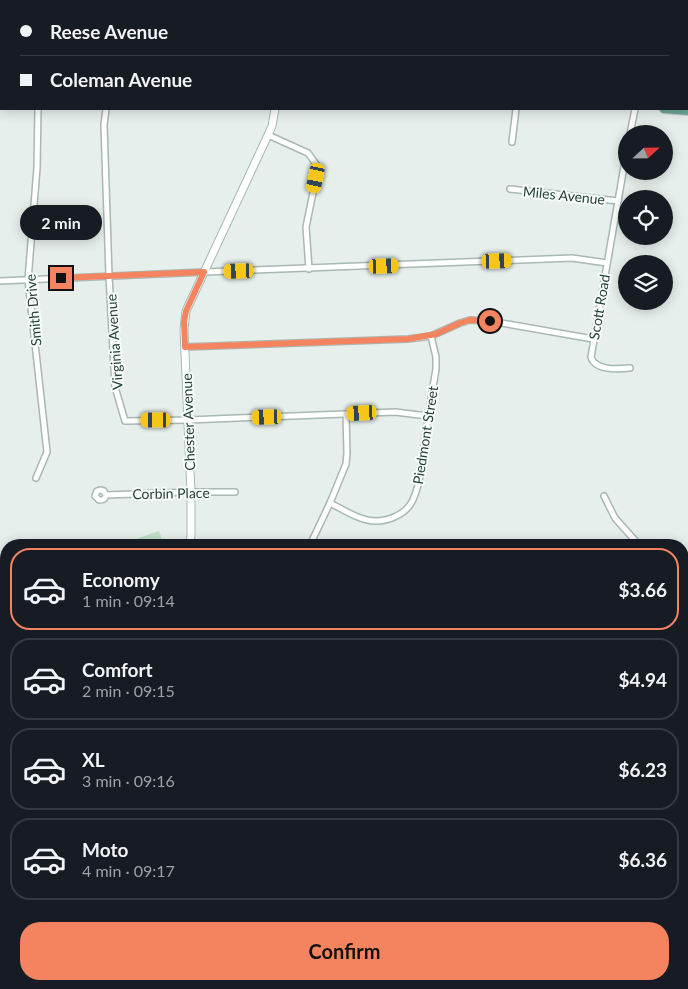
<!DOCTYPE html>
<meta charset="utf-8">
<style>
:root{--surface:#171b24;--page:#20242c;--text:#f1f3f6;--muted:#9ea1a6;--line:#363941;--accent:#f4845f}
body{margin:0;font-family:Lato,sans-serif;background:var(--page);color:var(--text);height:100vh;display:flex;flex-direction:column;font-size:19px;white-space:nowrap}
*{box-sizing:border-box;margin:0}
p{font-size:16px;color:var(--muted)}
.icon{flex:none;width:28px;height:28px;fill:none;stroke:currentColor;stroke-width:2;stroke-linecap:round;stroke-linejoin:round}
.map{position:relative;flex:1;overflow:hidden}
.sheet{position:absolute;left:0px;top:539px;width:689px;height:451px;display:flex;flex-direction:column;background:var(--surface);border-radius:20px 20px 0 0;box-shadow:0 2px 12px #0003}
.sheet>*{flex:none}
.banner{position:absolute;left:0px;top:0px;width:689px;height:110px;box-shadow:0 2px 12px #0003;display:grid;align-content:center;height:110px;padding:0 20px;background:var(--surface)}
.needle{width:32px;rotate:68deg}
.controls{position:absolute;left:618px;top:125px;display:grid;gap:10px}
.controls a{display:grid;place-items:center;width:55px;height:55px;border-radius:50%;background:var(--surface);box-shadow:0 2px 12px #0003;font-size:25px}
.end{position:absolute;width:22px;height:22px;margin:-11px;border:6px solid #f4845f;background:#111;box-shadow:0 0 0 2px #111}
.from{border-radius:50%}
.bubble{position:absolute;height:35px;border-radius:18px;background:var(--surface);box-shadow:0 2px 12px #0003;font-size:16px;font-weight:700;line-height:35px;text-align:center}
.car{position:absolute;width:15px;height:30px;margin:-15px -8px;border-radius:6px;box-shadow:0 0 4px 1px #0007;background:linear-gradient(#f5c518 24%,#345 0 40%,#f5c518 0 76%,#345 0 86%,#f5c518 0)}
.banner b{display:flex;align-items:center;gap:18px;height:48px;font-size:19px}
.banner b+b{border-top:1px solid var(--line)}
.banner i{width:12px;height:12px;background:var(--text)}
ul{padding:9px 0 0;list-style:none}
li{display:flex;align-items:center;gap:15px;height:82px;margin:0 10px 8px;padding:0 10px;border:2px solid var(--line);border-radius:20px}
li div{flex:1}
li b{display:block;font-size:19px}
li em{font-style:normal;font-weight:700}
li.selected{border-color:var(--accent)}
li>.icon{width:45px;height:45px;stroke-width:1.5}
.button{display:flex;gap:10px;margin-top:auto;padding:10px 20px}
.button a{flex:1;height:58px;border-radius:20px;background:var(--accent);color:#111;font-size:20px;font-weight:700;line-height:58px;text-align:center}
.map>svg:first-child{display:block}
.green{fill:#bfe0c8}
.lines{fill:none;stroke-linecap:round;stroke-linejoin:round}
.street-casing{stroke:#a8b8b2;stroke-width:8}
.secondary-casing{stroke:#a4bbb3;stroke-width:9}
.primary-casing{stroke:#c2cac8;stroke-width:10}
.street{stroke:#fff;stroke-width:5}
.secondary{stroke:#fff;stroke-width:7}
.primary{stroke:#6aa596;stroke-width:8}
.rail{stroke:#5f7d75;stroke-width:1;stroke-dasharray:10 5;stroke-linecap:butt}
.route{stroke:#f4845f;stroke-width:6}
.labels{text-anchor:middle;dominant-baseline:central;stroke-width:4;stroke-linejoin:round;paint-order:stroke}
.street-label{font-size:14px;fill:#24423a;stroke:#f7fbf9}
</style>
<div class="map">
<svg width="688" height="989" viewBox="0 0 688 989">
<rect width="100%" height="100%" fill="#e6efeb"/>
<polygon class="green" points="159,531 164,545 138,545 136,539"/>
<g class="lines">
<g class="street-casing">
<g id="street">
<polyline points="108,0 108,1"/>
<polyline points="348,1 348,0"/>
<polyline points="106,109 104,125 109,276 115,387 125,421 188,420 395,412 428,416"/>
<polyline points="630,134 635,109"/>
<polyline points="268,135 308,153 316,164 316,178 306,227 309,269"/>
<polyline points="512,142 516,109"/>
<path d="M626,155L591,357C595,371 618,369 630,368"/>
<polyline points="510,189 618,201"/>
<polyline points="0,281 204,272 572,258 607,263"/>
<polyline points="185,347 408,339 431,336 460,323 470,320 490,321 593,339"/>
<polyline points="36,478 47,452 28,280 37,168 38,109"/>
<path d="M106,495C105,499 104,500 99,500L95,496L97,491L100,490L104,491L106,495L191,492H235"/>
<polyline points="604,496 615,518 639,545"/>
<path d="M330,503C344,510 360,521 376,521C388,521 403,515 410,505C420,491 423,456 425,438C429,415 432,392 436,369V357L431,336"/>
<polyline points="310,545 330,503 346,464 347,453 346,414"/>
<polyline points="682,583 688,587"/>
<polyline points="0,654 5,665 6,673"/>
<polyline points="0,715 6,707"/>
<polyline points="682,721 688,719"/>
<polyline points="682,800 688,797"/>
<polyline points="682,878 688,876"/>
<polyline points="682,978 688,978"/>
</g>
</g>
<g class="secondary-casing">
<g id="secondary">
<polyline points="534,1 534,0"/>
<polyline points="189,545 191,536 191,492 184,330 186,311 268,135 272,126 275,109"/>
<polyline points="682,629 688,625"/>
<polyline points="682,636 688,633"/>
<polyline points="0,849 6,848"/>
<polyline points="682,950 688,923"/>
<polyline points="674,989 675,984"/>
</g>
</g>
<g class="primary-casing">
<g id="primary">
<polyline points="0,41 1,41"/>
<polyline points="664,109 688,111"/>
</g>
</g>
<use href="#street" class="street"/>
<use href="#secondary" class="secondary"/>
<use href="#primary" class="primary"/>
<g class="rail">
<polyline points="682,909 688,909"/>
<polyline points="0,913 6,913"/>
</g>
</g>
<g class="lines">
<polyline class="route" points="61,278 204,272 186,311 184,322 185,347 408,339 436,334 460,323 470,320 490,321"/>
</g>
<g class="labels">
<g class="street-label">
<text transform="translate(564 195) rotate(6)">Miles Avenue</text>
<text transform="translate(599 307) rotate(-80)">Scott Road</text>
<text transform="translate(33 310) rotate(-95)">Smith Drive</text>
<text transform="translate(114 342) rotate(-94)">Virginia Avenue</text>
<text transform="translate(188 422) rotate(-92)">Chester Avenue</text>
<text transform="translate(425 435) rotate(-81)">Piedmont Street</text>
<text transform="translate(171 493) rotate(-1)">Corbin Place</text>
</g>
</g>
</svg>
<div class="controls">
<a><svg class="needle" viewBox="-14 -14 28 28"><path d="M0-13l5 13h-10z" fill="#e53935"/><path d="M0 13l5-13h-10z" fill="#9ea1a6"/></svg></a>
<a><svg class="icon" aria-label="locate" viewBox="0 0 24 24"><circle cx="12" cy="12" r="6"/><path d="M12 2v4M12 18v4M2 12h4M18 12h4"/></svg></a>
<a><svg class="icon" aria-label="layers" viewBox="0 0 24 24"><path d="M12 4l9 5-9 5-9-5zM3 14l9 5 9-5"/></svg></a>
</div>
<i class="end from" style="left:490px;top:321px"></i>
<i class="end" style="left:61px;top:278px"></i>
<div class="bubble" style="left:20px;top:205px;width:82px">2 min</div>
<i class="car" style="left:316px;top:178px;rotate:192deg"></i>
<i class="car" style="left:497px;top:261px;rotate:88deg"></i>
<i class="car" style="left:384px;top:266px;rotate:88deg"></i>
<i class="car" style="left:239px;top:271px;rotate:268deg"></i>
<i class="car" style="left:362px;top:413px;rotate:267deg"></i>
<i class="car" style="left:267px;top:417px;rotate:268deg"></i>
<i class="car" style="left:156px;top:420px;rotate:270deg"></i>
<div class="banner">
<b><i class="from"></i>Reese Avenue</b>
<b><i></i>Coleman Avenue</b>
</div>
<section class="sheet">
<ul>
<li class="selected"><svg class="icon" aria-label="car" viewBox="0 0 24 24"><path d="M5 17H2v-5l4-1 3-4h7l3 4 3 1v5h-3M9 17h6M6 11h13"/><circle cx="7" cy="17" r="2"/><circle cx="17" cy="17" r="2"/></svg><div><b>Economy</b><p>1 min · 09:14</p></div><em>$3.66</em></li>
<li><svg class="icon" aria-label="car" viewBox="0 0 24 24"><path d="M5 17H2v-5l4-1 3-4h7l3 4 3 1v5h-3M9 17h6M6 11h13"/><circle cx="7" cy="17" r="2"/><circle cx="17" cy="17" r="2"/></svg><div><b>Comfort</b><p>2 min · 09:15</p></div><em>$4.94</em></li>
<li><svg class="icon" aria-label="car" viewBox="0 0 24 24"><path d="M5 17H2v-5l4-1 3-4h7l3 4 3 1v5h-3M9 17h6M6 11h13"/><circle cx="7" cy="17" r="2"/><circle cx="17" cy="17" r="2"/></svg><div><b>XL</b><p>3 min · 09:16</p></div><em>$6.23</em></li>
<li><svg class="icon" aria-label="car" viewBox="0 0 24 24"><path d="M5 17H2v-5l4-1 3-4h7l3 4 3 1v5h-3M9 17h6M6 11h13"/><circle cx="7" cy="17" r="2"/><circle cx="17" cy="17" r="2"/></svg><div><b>Moto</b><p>4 min · 09:17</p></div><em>$6.36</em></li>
</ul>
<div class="button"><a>Confirm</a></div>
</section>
</div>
